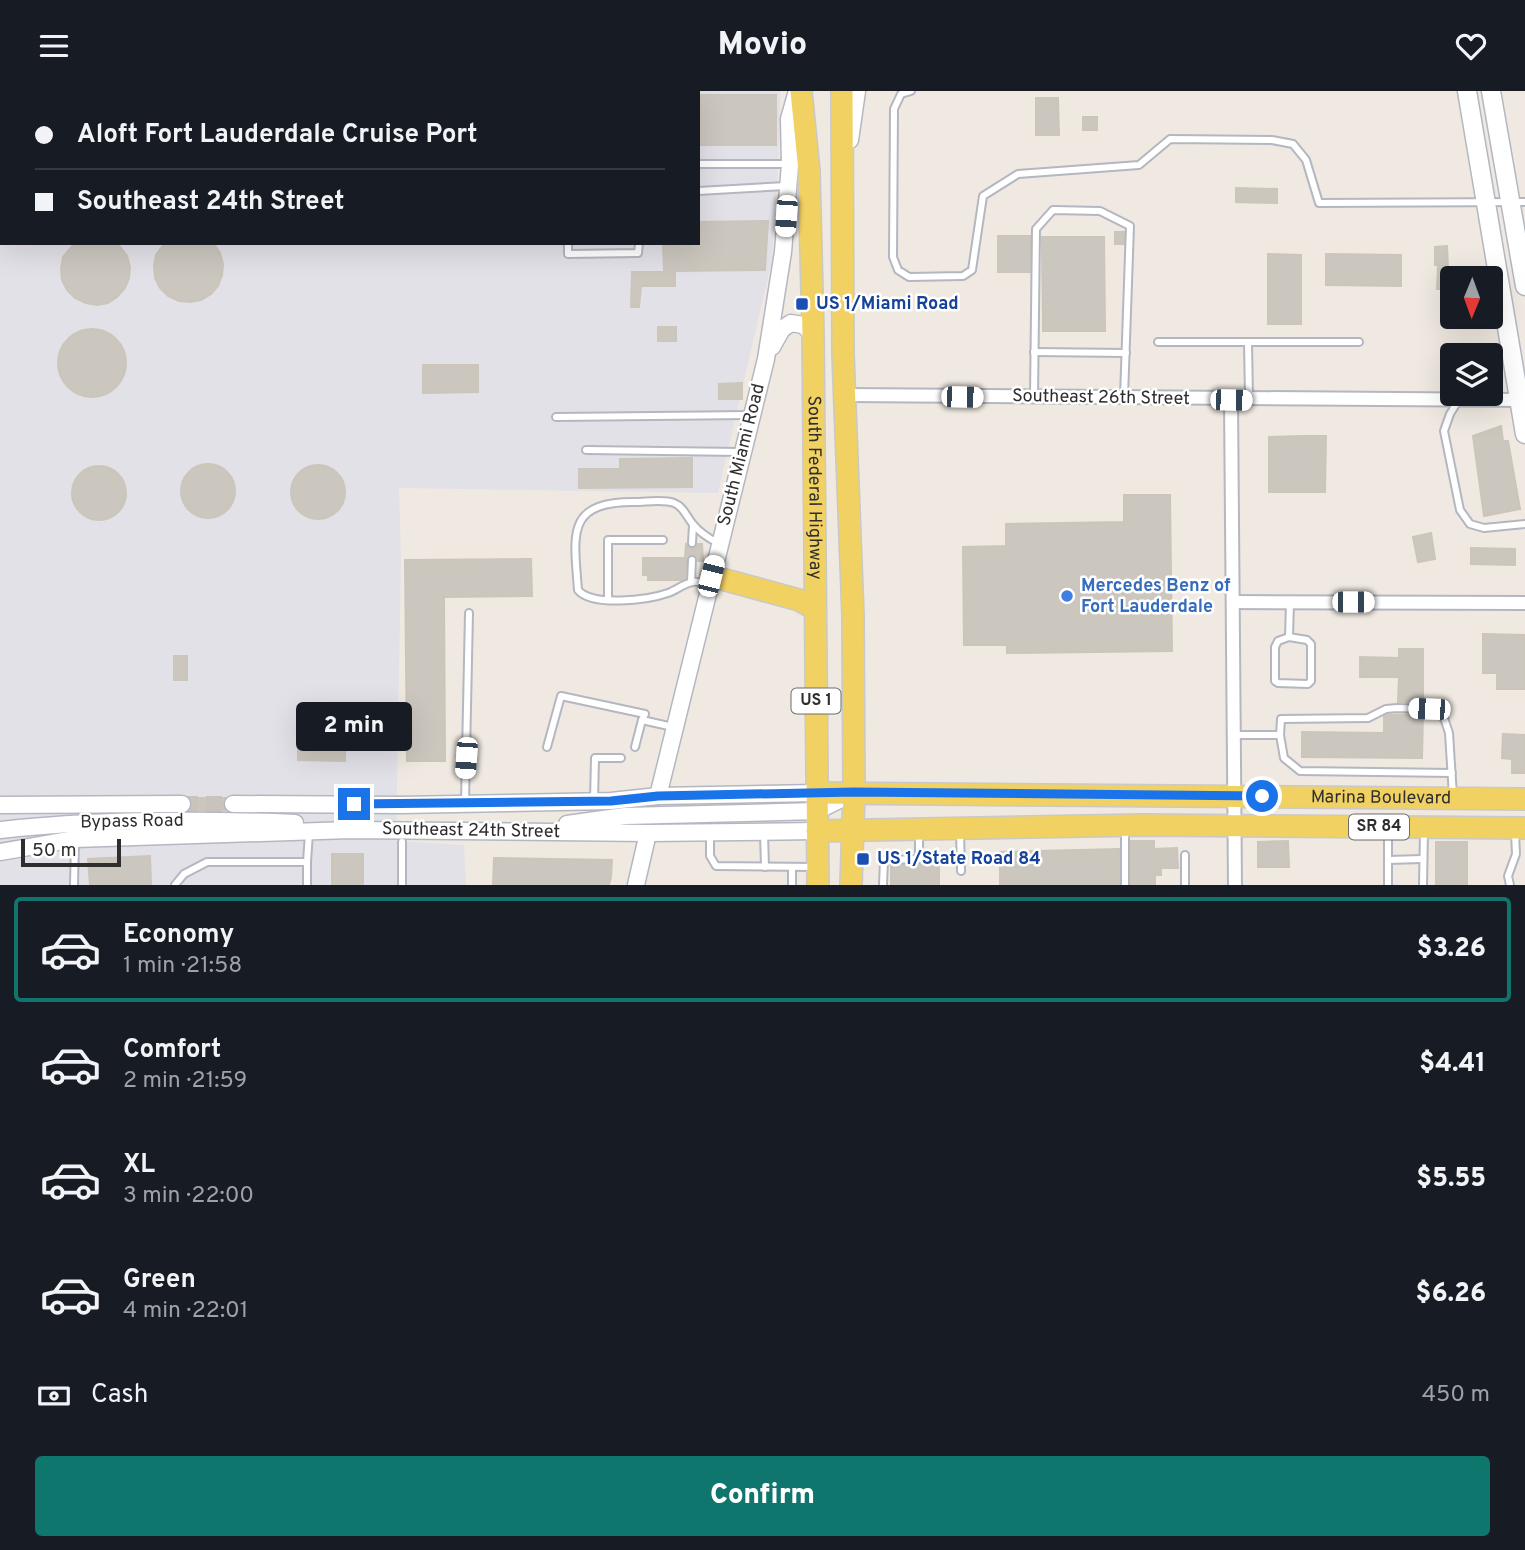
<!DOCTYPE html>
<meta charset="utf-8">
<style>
:root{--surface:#171b24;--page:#242831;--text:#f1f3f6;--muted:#9ea1a6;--line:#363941;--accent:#0f766e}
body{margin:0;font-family:Overpass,sans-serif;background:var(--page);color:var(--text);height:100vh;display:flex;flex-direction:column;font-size:26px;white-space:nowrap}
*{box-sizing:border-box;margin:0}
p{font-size:23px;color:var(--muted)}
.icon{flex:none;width:38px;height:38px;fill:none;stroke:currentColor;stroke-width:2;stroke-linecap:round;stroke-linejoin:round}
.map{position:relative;height:794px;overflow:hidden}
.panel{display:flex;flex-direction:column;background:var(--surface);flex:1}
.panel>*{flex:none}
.banner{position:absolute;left:0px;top:0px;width:700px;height:154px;box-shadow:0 7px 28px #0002;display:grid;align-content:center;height:154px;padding:0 35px;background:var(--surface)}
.needle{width:46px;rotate:181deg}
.fabs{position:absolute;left:1440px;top:175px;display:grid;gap:14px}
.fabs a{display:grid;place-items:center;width:63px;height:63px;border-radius:7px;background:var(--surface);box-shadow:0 7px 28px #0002;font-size:35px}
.scale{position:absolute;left:21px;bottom:18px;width:100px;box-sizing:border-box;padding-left:7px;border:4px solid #2e2e2e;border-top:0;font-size:19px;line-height:24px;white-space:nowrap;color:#2e2e2e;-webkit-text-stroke:5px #fff;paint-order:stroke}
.end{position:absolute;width:32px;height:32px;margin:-16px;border:9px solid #1a73e8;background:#fff;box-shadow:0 0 0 4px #fff}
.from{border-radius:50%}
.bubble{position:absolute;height:49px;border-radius:7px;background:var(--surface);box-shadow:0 7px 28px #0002;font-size:23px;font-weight:800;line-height:49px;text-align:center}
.car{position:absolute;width:21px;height:42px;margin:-21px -10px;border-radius:9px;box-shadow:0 0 5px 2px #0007;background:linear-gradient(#fff 24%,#345 0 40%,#fff 0 76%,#345 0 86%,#fff 0)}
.banner b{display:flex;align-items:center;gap:24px;height:66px;font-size:26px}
.banner b+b{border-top:2px solid var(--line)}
.banner i{width:18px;height:18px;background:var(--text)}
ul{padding:12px 0 0;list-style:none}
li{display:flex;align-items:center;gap:21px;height:105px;margin:0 14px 10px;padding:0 21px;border:4px solid transparent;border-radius:7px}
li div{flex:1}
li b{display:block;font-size:26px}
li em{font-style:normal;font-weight:800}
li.on{border-color:var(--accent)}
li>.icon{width:63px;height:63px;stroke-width:1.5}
.pay{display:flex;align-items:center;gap:18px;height:77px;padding:0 35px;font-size:26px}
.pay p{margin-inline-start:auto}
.primary-button{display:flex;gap:14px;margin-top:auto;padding:14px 35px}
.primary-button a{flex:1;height:80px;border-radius:7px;background:var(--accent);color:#fff;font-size:28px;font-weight:800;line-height:80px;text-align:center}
header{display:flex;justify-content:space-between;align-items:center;height:91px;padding:0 35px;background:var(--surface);font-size:32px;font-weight:800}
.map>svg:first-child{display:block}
.industrial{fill:#e3e1e8;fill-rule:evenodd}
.building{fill:#cbc7bf;stroke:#cbc5ba;stroke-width:2}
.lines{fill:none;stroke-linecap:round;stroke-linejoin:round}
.tertiary-tunnel{stroke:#c8c4bd;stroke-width:16;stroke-dasharray:16 8;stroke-linecap:butt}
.service-casing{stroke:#b4b7c1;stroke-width:10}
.minor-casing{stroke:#b4b7c1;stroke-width:16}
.tertiary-casing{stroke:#b4b7c1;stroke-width:19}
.secondary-casing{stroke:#b4b7c1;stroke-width:21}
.primary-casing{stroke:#c9c9c9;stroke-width:24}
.service{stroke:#fff;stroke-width:6}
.minor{stroke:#fff;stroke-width:12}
.tertiary{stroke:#fff;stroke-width:16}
.secondary{stroke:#fff;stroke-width:18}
.primary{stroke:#f2d163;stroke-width:21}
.route{stroke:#1a73e8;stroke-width:9}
.transit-dot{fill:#1a4fb4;stroke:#fff;stroke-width:2.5}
.shop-dot{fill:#3f7fe0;stroke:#fff;stroke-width:2.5}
.labels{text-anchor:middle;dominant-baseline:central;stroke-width:5;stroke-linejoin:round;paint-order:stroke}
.shield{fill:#fff;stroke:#6d6d6d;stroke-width:2}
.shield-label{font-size:16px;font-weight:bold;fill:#2e2e2e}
.transit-label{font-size:18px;font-weight:bold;fill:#164399;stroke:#fff;text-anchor:start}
.street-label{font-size:18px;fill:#2e2e2e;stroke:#fff}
.shop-label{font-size:18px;font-weight:bold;fill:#366cbe;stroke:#fff;text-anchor:start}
</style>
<header><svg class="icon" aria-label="menu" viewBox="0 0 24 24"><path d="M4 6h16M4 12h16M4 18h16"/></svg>Movio<svg class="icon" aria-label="heart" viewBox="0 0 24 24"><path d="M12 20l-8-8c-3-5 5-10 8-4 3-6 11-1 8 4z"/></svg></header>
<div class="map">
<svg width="1525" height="794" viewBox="0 0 1525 794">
<rect width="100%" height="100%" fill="#efe9e1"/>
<path class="industrial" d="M0,0H780V43L772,169L718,402L399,397L401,468L396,750L464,754L466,794H0ZM2,2H698V152H2Z"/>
<g class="building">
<polygon points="701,4 776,4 776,54 698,54"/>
<polygon points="1036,7 1058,7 1059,44 1036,44"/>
<rect x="1083" y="26" width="14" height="13"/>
<polygon points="1236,97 1277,98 1277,112 1236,111"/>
<polygon points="768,130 765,179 675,180 675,195 641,195 639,216 631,216 632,181 664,181 663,152 698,152 698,131"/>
<rect x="1115" y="141" width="9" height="12"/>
<rect x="998" y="145" width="32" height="36"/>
<polygon points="1042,146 1104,146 1105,240 1043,240"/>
<polygon points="75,152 116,152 120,156 127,165 130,176 129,187 125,197 117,206 108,212 97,214 86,212 75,207 67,199 62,189 61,178 63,166"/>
<polygon points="165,152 213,152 220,162 223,173 222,184 218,195 211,203 201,209 190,211 179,210 168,205 160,197 155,187 154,175 156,164"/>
<polygon points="1447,155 1449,198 1437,198 1438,174 1435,174 1435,156"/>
<polygon points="1268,163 1301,164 1301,233 1268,233"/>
<polygon points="1326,163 1401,164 1401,195 1326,194"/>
<rect x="658" y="236" width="18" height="14"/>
<circle cx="92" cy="272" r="34"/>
<polygon points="423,274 478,274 478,301 423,302"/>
<polygon points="742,292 742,308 719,308 719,293"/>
<polygon points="1501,335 1503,350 1508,350 1520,418 1484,425 1473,345"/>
<polygon points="1303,345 1326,345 1325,401 1269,401 1269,346"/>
<polygon points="692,367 692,396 579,397 579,378 620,378 620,368"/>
<circle cx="208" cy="400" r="27"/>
<circle cx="318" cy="401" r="27"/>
<circle cx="99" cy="402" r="27"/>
<polygon points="1124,404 1170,404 1172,560 1007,562 1007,554 964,554 963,456 1006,455 1006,433 1124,431"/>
<polygon points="1431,442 1435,468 1418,471 1413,446"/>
<polygon points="686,453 692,458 698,453 702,453 703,470 698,470 693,463 688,465 685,487 681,489 648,489 648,484 643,484 643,467 685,467"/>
<polygon points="1471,457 1515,458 1515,474 1471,473"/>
<polygon points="531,468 532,505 444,506 445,670 407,670 405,469"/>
<polygon points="1483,543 1525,544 1525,598 1497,598 1497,582 1483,582"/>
<polygon points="1399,558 1423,558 1423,612 1398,611 1399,586 1360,586 1360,566 1399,567"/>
<rect x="174" y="565" width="13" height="24"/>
<polygon points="1423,623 1422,667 1302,666 1302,641 1384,642 1384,625 1388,624"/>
<polygon points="303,636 345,637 345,670 298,669 298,646 303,646"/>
<polygon points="1503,643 1525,644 1525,682 1512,682 1512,668 1502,667"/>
<polygon points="191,707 225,707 223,714 225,719 190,719 192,714"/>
<polygon points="1131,750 1154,750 1154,758 1177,757 1178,777 1161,777 1161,784 1155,784 1155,794 1131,794"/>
<polygon points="1288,750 1289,776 1258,776 1258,751"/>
<rect x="1436" y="751" width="31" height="43"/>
<polygon points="1119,758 1119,794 1000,794 1000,761"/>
<rect x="332" y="763" width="31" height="31"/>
<polygon points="150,765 151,794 90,794 88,768"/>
<polygon points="494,767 612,769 611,786 609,794 493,794"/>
<rect x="891" y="774" width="48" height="20"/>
</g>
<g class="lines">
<polyline class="tertiary-tunnel" points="182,713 233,713"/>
<g class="service-casing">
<g id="service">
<polyline points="416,0 416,2"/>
<polyline points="520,0 520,2"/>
<polyline points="911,0 901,3 894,18 893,166 898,179 909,186 963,185 972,179 983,105 1018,83 1139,74 1170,48 1272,49 1293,53 1306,69 1319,112 1525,111"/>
<polyline points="654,2 659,0"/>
<polyline points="698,73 788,73"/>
<polyline points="698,100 786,95"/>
<polyline points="568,152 568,163 638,162 639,152"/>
<polyline points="1158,251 1248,251"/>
<polyline points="1034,261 1126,262"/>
<polyline points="1034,305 1036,138 1053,119 1100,120 1130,135 1124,306"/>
<polyline points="1249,307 1248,251 1359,251"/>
<polyline points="1458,310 1450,323 1444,340 1460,419 1470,433 1484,437 1525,433"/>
<polyline points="556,326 750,324"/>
<polyline points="586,359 741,361"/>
<polyline points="692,452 693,434"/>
<polyline points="691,491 692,469"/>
<path d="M709,495C704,493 699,490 693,491C684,492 677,499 668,502C648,509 592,516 578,499C574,444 565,410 636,411C646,411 664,408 674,412C683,415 687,426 692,432C699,441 708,447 718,452"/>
<polyline points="608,508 608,449 663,449"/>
<polyline points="1289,546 1307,549 1311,553 1311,590 1308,593 1278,592 1275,590 1275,556 1278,550 1289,546 1290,511"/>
<polyline points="1234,644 1280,644"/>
<polyline points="547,656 561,605 645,623 642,629 673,636"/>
<polyline points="635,656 642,629"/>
<polyline points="1452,682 1300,680 1284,667 1280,644 1281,628 1368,627 1386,618 1397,617 1429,618 1438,622 1444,627 1449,642 1453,705"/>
<polyline points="594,709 595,667 621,667"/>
<polyline points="465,711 469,522"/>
<polyline points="1388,738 1388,794"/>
<polyline points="960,740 961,780"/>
<polyline points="710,741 710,765 716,775 816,776"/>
<polyline points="764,743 765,776"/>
<polyline points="1388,769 1422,768"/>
<polyline points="792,776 792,794"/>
<polyline points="74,794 75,750"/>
<polyline points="175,794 184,783 207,771 307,771 309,742"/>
<polyline points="307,794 307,771"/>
<polyline points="402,794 402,751"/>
<polyline points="883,794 884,769 919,768 919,741"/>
<polyline points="1125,794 1125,736"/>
<polyline points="1185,794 1185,764"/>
<polyline points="1423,794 1424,740"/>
<polyline points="1510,794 1508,785 1516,763 1515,742"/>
</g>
</g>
<g class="minor-casing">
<g id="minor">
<polyline points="845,304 1525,309"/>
<polyline points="1231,309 1235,794"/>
<polyline points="1233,511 1525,512"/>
</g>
</g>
<g class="tertiary-casing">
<g id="tertiary">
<polyline points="850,49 857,0"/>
<polyline points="772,256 782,238 791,232 803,234 813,243"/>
<polyline points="658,705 766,268 783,161 790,73 789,28 797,0"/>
<polyline points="233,713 402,714 611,710 658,705 817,702"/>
<polyline points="0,714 182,713"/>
<polyline points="567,733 625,725 817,720 851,703"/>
<path d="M0,739C98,728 197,728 295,732"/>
<polyline points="0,761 75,748 350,739 648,742 817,740"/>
<polyline points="636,794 648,742"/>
</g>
</g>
<g class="secondary-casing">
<g id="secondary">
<polyline points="1467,0 1525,343"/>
<polyline points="1491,0 1525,195"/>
</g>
</g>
<g class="primary-casing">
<g id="primary">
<path id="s1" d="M801,0L809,80L813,243L818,794"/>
<polyline points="842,0 843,263 853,525 854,701 851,794"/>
<polyline points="711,485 799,509 815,518"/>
<path id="s2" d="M817,702L1525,708"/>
<polyline points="817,740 1141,734 1525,737"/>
</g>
</g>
<use href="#service" class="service"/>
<use href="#minor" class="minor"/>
<use href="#tertiary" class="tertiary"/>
<use href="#secondary" class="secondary"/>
<use href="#primary" class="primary"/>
</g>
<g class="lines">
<polyline class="route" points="354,713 611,710 658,705 854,701 1262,705"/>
</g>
<g class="transit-dot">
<rect x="795" y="206" width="14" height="14" rx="3.5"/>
<rect x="856" y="761" width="14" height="14" rx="3.5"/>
</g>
<circle class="shop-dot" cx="1067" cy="505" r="7"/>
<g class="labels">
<g class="shield">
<rect x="791.5" y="597.5" width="49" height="25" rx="5"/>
<rect x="1349" y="723.5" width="60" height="25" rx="5"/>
</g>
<g class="shield-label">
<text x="816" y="610">US 1</text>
<text x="1379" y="736">SR 84</text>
</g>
<g class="transit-label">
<text x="816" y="213">US 1/Miami Road</text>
<text x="877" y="768">US 1/State Road 84</text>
</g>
<g class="street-label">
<text transform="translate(1101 307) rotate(1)">Southeast 26th Street</text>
<text transform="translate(742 364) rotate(-76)">South Miami Road</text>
<text stroke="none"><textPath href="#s1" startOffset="397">South Federal Highway</textPath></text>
<text stroke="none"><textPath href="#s2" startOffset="564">Marina Boulevard</textPath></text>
<text transform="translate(132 731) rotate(-1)">Bypass Road</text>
<text transform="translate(471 740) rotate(1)">Southeast 24th Street</text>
</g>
<g class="shop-label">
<text x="1081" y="495">Mercedes Benz of<tspan x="1081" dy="21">Fort Lauderdale</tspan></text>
</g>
</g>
</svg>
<div class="fabs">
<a><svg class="needle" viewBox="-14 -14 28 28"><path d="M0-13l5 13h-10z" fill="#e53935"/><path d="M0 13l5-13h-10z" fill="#9ea1a6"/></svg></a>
<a><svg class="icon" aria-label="layers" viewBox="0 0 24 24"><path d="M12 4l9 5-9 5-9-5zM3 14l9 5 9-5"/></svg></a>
</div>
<div class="scale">50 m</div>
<i class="end from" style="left:1262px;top:705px"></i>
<i class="end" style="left:354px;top:713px"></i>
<div class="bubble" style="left:296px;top:611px;width:116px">2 min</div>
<i class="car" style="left:786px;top:125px;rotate:184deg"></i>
<i class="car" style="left:962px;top:306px;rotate:91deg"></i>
<i class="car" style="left:1231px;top:309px;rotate:91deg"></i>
<i class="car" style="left:711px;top:485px;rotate:14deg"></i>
<i class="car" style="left:1353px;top:511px;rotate:90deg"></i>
<i class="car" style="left:1429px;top:618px;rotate:272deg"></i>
<i class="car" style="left:466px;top:667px;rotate:184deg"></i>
<div class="banner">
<b><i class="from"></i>Aloft Fort Lauderdale Cruise Port</b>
<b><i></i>Southeast 24th Street</b>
</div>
</div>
<section class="panel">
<ul>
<li class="on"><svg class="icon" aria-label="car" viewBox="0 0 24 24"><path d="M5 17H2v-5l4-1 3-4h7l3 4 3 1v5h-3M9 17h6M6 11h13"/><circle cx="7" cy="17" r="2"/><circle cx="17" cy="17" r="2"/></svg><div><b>Economy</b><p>1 min · 21:58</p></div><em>$3.26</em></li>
<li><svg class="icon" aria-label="car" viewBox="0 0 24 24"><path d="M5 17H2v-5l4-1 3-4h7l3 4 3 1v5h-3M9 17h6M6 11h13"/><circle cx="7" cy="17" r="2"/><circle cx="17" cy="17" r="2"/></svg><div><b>Comfort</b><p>2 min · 21:59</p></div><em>$4.41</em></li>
<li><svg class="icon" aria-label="car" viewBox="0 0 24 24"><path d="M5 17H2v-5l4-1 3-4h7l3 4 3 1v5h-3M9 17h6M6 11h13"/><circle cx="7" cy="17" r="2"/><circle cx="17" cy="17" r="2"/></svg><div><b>XL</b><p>3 min · 22:00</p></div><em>$5.55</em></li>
<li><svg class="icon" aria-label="car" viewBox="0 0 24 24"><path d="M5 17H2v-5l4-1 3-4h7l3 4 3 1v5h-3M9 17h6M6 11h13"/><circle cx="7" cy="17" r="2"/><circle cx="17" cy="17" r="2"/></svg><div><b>Green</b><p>4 min · 22:01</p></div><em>$6.26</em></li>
</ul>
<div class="pay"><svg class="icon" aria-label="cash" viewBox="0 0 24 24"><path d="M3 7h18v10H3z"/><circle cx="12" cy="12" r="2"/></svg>Cash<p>450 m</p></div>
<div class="primary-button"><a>Confirm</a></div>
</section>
